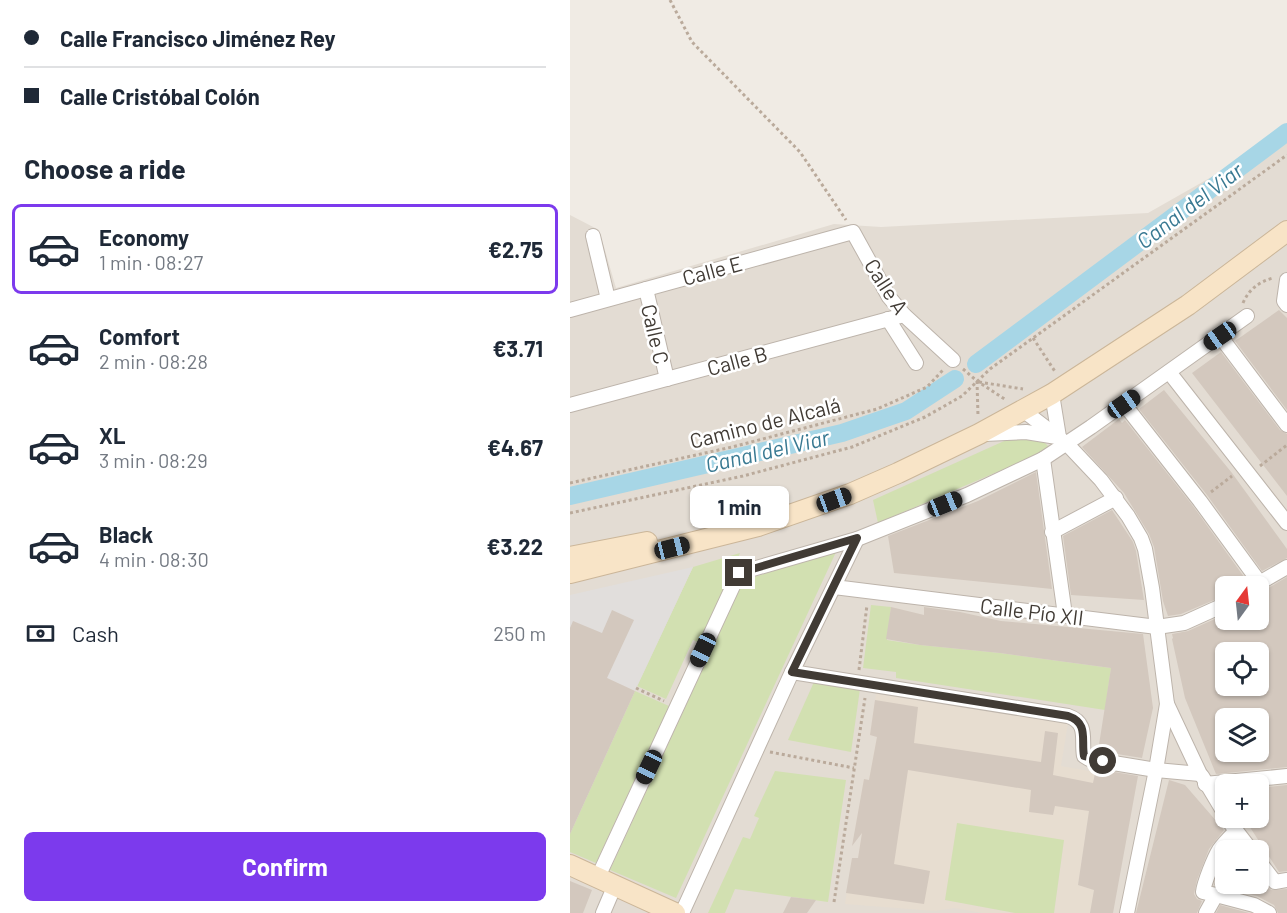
<!DOCTYPE html>
<meta charset="utf-8">
<style>
:root{--surface:#fff;--page:#f6f6f7;--text:#1f2937;--muted:#747a83;--line:#e0e1e3;--accent:#7c3aed}
body{margin:0;font-family:Barlow,sans-serif;background:var(--page);color:var(--text);height:100vh;display:flex;flex-direction:column;font-size:22px;white-space:nowrap}
*{box-sizing:border-box;margin:0}
p{font-size:20px;color:var(--muted)}
.icon{flex:none;width:33px;height:33px;fill:none;stroke:currentColor;stroke-width:2;stroke-linecap:round;stroke-linejoin:round}
.map{position:relative;flex:1;overflow:hidden}
.details{display:flex;flex-direction:column;background:var(--surface);width:570px}
.details>*{flex:none}
.top-card{display:grid;align-content:center;height:132px;padding:0 24px;background:var(--surface)}
.needle{width:39px;rotate:15deg}
.buttons{position:absolute;left:645px;top:576px;display:grid;gap:12px}
.buttons a{display:grid;place-items:center;width:54px;height:54px;border-radius:9px;background:var(--surface);box-shadow:0 2px 4px #0004;font-size:30px}
.end{position:absolute;width:27px;height:27px;margin:-14px;border:8px solid #413b35;background:#fff;box-shadow:0 0 0 3px #fff}
.from{border-radius:50%}
.bubble{position:absolute;height:42px;border-radius:9px;background:var(--surface);box-shadow:0 2px 4px #0004;font-size:20px;font-weight:700;line-height:42px;text-align:center}
.car{position:absolute;width:18px;height:36px;margin:-18px -9px;border-radius:8px;box-shadow:0 0 4px 2px #0007;background:linear-gradient(#222 24%,#8ab4d8 0 40%,#222 0 76%,#8ab4d8 0 86%,#222 0)}
.top-card b{display:flex;align-items:center;gap:21px;height:57px;font-size:22px}
.top-card b+b{border-top:2px solid var(--line)}
.top-card i{width:15px;height:15px;background:var(--text)}
ul{padding:0;list-style:none}
li{display:flex;align-items:center;gap:18px;height:90px;margin:0 12px 9px;padding:0 12px;border:3px solid transparent;border-radius:9px}
li div{flex:1}
li b{display:block;font-size:22px}
li em{font-style:normal;font-weight:700}
li.active{border-color:var(--accent)}
li>.icon{width:54px;height:54px;stroke-width:1.5}
h2{padding:0 24px;font-size:27px;line-height:72px}
.pay{display:flex;align-items:center;gap:15px;height:66px;padding:0 24px;font-size:22px}
.pay p{margin-inline-start:auto}
.cta{display:flex;gap:12px;margin-top:auto;padding:12px 24px}
.cta a{flex:1;height:69px;border-radius:9px;background:var(--accent);color:#fff;font-size:24px;font-weight:700;line-height:69px;text-align:center}
main{display:flex;flex:1;min-height:0}
.map>svg:first-child{display:block}
.residential{fill:#e3dcd3;fill-rule:evenodd}
.education{fill:#e7ddd0}
.green{fill:#d2e0b1}
.parking{fill:#e1dedc}
.lines{fill:none;stroke-linecap:round;stroke-linejoin:round}
.canal{stroke:#a7d6e6;stroke-width:18}
.building{fill:#d3c8be;fill-rule:evenodd}
.street-casing{stroke:#bdb4ab;stroke-width:16}
.secondary-casing{stroke:#cbb699;stroke-width:22}
.path{stroke:#baaa9b;stroke-width:3;stroke-dasharray:3 3;stroke-linecap:butt}
.street{stroke:#fff;stroke-width:14}
.secondary{stroke:#f8e4c7;stroke-width:20}
.route{stroke:#413b35;stroke-width:8}
.labels{text-anchor:middle;dominant-baseline:central;stroke-width:5;stroke-linejoin:round;paint-order:stroke}
.street-label{font-size:21px;fill:#413b35;stroke:#fff}
.water-label{font-size:22px;font-style:italic;fill:#387992;stroke:#fff}
</style>
<main>
<section class="details">
<div class="top-card">
<b><i class="from"></i>Calle Francisco Jiménez Rey</b>
<b><i></i>Calle Cristóbal Colón</b>
</div>
<h2>Choose a ride</h2>
<ul>
<li class="active"><svg class="icon" aria-label="car" viewBox="0 0 24 24"><path d="M5 17H2v-5l4-1 3-4h7l3 4 3 1v5h-3M9 17h6M6 11h13"/><circle cx="7" cy="17" r="2"/><circle cx="17" cy="17" r="2"/></svg><div><b>Economy</b><p>1 min · 08:27</p></div><em>€2.75</em></li>
<li><svg class="icon" aria-label="car" viewBox="0 0 24 24"><path d="M5 17H2v-5l4-1 3-4h7l3 4 3 1v5h-3M9 17h6M6 11h13"/><circle cx="7" cy="17" r="2"/><circle cx="17" cy="17" r="2"/></svg><div><b>Comfort</b><p>2 min · 08:28</p></div><em>€3.71</em></li>
<li><svg class="icon" aria-label="car" viewBox="0 0 24 24"><path d="M5 17H2v-5l4-1 3-4h7l3 4 3 1v5h-3M9 17h6M6 11h13"/><circle cx="7" cy="17" r="2"/><circle cx="17" cy="17" r="2"/></svg><div><b>XL</b><p>3 min · 08:29</p></div><em>€4.67</em></li>
<li><svg class="icon" aria-label="car" viewBox="0 0 24 24"><path d="M5 17H2v-5l4-1 3-4h7l3 4 3 1v5h-3M9 17h6M6 11h13"/><circle cx="7" cy="17" r="2"/><circle cx="17" cy="17" r="2"/></svg><div><b>Black</b><p>4 min · 08:30</p></div><em>€3.22</em></li>
</ul>
<div class="pay"><svg class="icon" aria-label="cash" viewBox="0 0 24 24"><path d="M3 7h18v10H3z"/><circle cx="12" cy="12" r="2"/></svg>Cash<p>250 m</p></div>
<div class="cta"><a>Confirm</a></div>
</section>
<div class="map">
<svg width="717" height="913" viewBox="0 0 717 913">
<rect width="100%" height="100%" fill="#f0ebe4"/>
<path class="residential" d="M717,134V913H0V215L29,230L46,288L264,224L311,227L578,213ZM656,586H688V620H656ZM656,652H688V686H656ZM656,718H688V752H656ZM656,784H688V818H656ZM656,850H688V884H656Z"/>
<polygon class="education" points="306,694 498,723 491,766 525,772 508,885 524,890 520,913 484,913 494,840 375,900 445,913 413,913 384,908 365,911 275,904 282,858 288,858 292,834 285,832 294,779 299,780 307,737 300,735"/>
<g class="green">
<polygon points="443,437 471,439 481,449 308,523 303,500"/>
<polygon points="266,552 106,898 40,870 174,580"/>
<polygon points="170,553 130,643 123,640 96,699 67,686 123,567"/>
<polygon points="301,605 321,607 317,640 350,645 430,653 541,668 535,710 326,678 326,672 293,668"/>
<polygon points="244,682 290,689 281,752 218,740"/>
<polygon points="65,691 99,706 26,863 0,852 0,834"/>
<polygon points="205,771 276,780 258,902 165,889 155,913 138,913 173,837 180,839 189,818 184,816"/>
<polygon points="387,823 494,840 484,913 445,913 375,900"/>
</g>
<polygon class="parking" points="123,567 65,691 0,661 0,595"/>
<g class="lines">
<g class="canal">
<polyline points="406,364 717,132"/>
<polyline points="0,496 272,433 336,411 385,379"/>
</g>
</g>
<g class="building">
<polygon points="709,310 717,318 717,410 665,341"/>
<polygon points="651,352 710,430 717,434 717,496 622,373"/>
<polygon points="594,390 662,473 717,549 717,558 692,571 637,495 569,409"/>
<polygon points="549,419 552,423 555,420 623,506 677,581 676,582 670,586 656,586 656,595 611,614 598,616 593,601 584,547 579,534 554,493 512,447"/>
<polygon points="466,472 482,589 324,573 318,536 408,501"/>
<polygon points="542,510 563,542 566,551 574,600 501,595 493,536"/>
<path d="M717,577V767L646,774L615,698L602,639L603,638L602,634L618,631L656,614V620H688V594ZM656,652H688V686H656ZM656,718H688V752H656Z"/>
<polygon points="321,607 354,615 354,607 390,612 431,621 573,634 583,708 572,758 528,751 541,668 430,653 350,645 316,639"/>
<polygon points="42,610 64,620 37,678 65,691 0,834 0,628 3,621 32,633"/>
<polygon points="305,700 348,707 344,743 471,762 475,731 488,733 483,775 523,783 526,769 568,776 543,913 520,913 524,890 508,885 519,811 485,806 483,815 459,812 461,790 338,770 324,864 360,871 354,904 276,893 282,858 288,858 292,833 282,846 294,779 299,780 307,737 300,735"/>
<polygon points="599,780 615,785 654,830 639,849 627,880 624,894 627,899 632,901 627,913 566,913"/>
<polygon points="717,785 717,871 709,872 674,818 688,818 688,788"/>
<polygon points="656,857 656,884 688,884 688,875 701,890 717,889 717,913 708,913 704,905 687,896 644,885"/>
<polygon points="0,881 22,890 13,913 0,913"/>
<polygon points="221,897 246,900 237,913 213,913"/>
<polygon points="650,905 679,913 646,913"/>
</g>
<g class="lines">
<g class="street-casing">
<g id="street">
<polyline points="23,236 38,299"/>
<polyline points="717,280 714,301 717,305"/>
<polyline points="76,289 97,379"/>
<polyline points="0,310 283,232 319,297 334,315 383,360"/>
<polyline points="318,319 346,363"/>
<polyline points="650,336 717,425"/>
<polyline points="599,372 717,523"/>
<polyline points="482,394 489,437"/>
<polyline points="554,404 630,501 690,583"/>
<polyline points="0,405 334,315"/>
<polyline points="454,411 497,444 531,480 558,516 571,538 575,549 582,588 597,704 586,770 557,913"/>
<polyline points="414,434 456,432 487,437"/>
<polyline points="473,459 495,615"/>
<polyline points="482,532 546,498"/>
<polyline points="684,586 717,567"/>
<polyline points="264,587 587,627 614,623 656,604"/>
<path d="M222,672L498,716C519,723 511,740 514,756L519,759L586,770L630,774L597,704"/>
<polyline points="632,776 656,816"/>
<polyline points="635,784 717,776"/>
<polyline points="661,824 681,850"/>
<polyline points="688,860 705,882 717,880"/>
<polyline points="28,877 169,573 287,539 397,495 473,459 521,427 677,316"/>
<polyline points="646,895 684,905 699,913"/>
<polyline points="33,913 45,885"/>
<polyline points="112,913 222,672 287,539"/>
<path d="M636,913L646,895L633,892C634,883 644,858 649,850C653,844 660,837 666,831"/>
</g>
</g>
<g class="secondary-casing">
<g id="secondary">
<polyline points="0,557 77,542"/>
<polyline points="0,573 188,526 280,494 328,473 409,434 482,394 618,305 717,231"/>
<polyline points="0,865 105,913"/>
</g>
</g>
<g class="path">
<polyline points="100,0 122,42 230,152 276,220"/>
<path d="M673,303C679,289 689,282 703,278"/>
<polyline points="463,338 486,373"/>
<polyline points="393,369 407,381 436,400"/>
<polyline points="407,381 408,416"/>
<polyline points="409,382 453,389"/>
<polyline points="690,466 717,445"/>
<polyline points="0,483 162,447 307,409 357,387 373,370"/>
<polyline points="641,492 662,476"/>
<polyline points="0,513 173,476 282,447 355,417 392,396 420,369 717,155"/>
<polyline points="289,670 297,605"/>
<polyline points="66,688 94,701"/>
<polyline points="200,752 284,768"/>
<polyline points="264,902 295,698"/>
</g>
<use href="#street" class="street"/>
<use href="#secondary" class="secondary"/>
</g>
<g class="lines">
<path class="route" d="M169,573L287,538L222,672L498,716C519,723 511,740 514,756L533,761"/>
</g>
<g class="labels">
<g class="street-label">
<text transform="translate(142 270) rotate(-15)">Calle E</text>
<text transform="translate(317 286) rotate(57)">Calle A</text>
<text transform="translate(86 334) rotate(77)">Calle C</text>
<text transform="translate(167 360) rotate(-15)">Calle B</text>
<text transform="translate(195 422) rotate(-14)">Camino de Alcalá</text>
<text transform="translate(462 611) rotate(7)">Calle Pío XII</text>
</g>
<g class="water-label">
<text transform="translate(619 205) rotate(-37)">Canal del Viar</text>
<text transform="translate(197 450) rotate(-13)">Canal del Viar</text>
</g>
</g>
</svg>
<div class="buttons">
<a><svg class="needle" viewBox="-14 -14 28 28"><path d="M0-13l5 13h-10z" fill="#e53935"/><path d="M0 13l5-13h-10z" fill="#747a83"/></svg></a>
<a><svg class="icon" aria-label="locate" viewBox="0 0 24 24"><circle cx="12" cy="12" r="6"/><path d="M12 2v4M12 18v4M2 12h4M18 12h4"/></svg></a>
<a><svg class="icon" aria-label="layers" viewBox="0 0 24 24"><path d="M12 4l9 5-9 5-9-5zM3 14l9 5 9-5"/></svg></a>
<a>+</a>
<a>−</a>
</div>
<i class="end from" style="left:533px;top:761px"></i>
<i class="end" style="left:169px;top:573px"></i>
<div class="bubble" style="left:120px;top:486px;width:99px">1 min</div>
<i class="car" style="left:650px;top:336px;rotate:235deg"></i>
<i class="car" style="left:554px;top:404px;rotate:55deg"></i>
<i class="car" style="left:264px;top:500px;rotate:70deg"></i>
<i class="car" style="left:375px;top:504px;rotate:68deg"></i>
<i class="car" style="left:102px;top:548px;rotate:76deg"></i>
<i class="car" style="left:133px;top:650px;rotate:205deg"></i>
<i class="car" style="left:79px;top:767px;rotate:205deg"></i>
</div>
</main>
